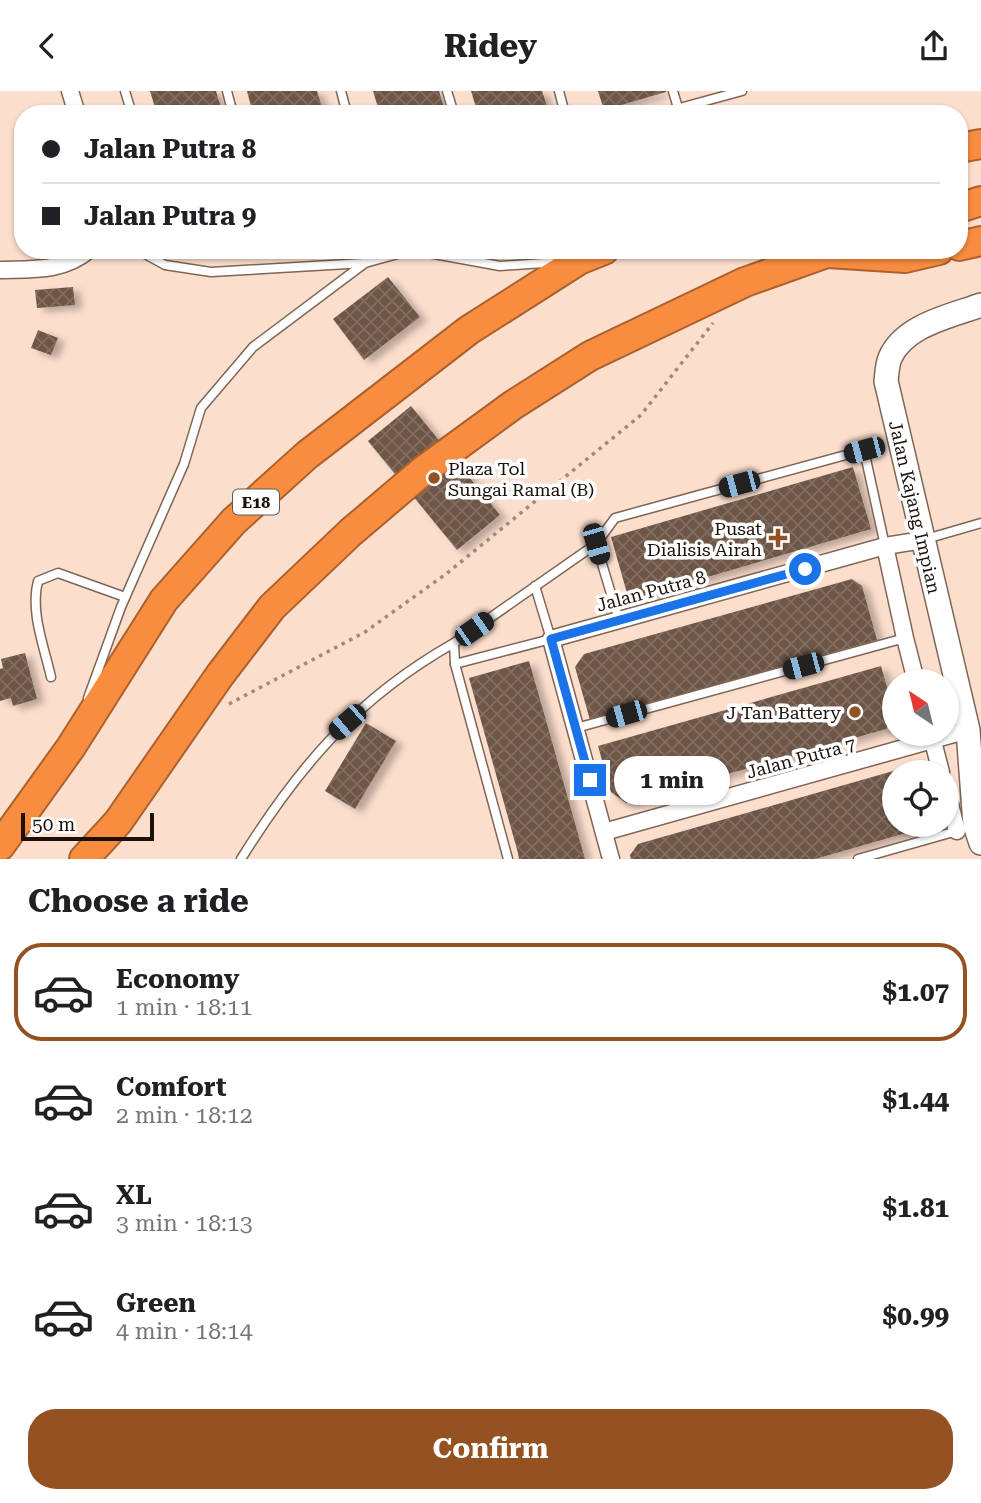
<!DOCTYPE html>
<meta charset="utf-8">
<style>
:root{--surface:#fff;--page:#f2f2f2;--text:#202124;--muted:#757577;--line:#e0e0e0;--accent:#945121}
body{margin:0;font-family:"Roboto Serif",serif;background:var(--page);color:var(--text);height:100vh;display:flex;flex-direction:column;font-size:26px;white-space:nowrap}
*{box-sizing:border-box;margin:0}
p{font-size:23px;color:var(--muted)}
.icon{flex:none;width:38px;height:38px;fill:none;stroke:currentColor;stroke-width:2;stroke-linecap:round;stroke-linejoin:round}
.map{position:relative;height:768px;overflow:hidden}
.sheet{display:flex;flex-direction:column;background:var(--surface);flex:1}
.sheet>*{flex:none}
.hud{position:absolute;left:14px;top:14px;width:954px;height:154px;border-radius:28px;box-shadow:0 2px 5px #0004;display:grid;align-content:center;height:154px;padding:0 28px;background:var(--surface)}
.needle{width:46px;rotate:325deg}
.fabs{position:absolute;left:882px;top:578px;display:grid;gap:14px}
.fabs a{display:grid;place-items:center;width:77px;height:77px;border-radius:50%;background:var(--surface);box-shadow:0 2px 5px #0004;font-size:35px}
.scale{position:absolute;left:21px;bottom:18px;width:133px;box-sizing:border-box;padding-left:7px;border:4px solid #1b110b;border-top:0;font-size:19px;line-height:24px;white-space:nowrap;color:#1b110b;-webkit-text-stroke:5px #fff;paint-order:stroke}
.end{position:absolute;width:32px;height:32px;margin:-16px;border:9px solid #1a73e8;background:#fff;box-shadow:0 0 0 4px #fff}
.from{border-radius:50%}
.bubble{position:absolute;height:49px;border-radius:24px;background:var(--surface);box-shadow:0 2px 5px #0004;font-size:23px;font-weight:700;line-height:49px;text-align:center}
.car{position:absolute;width:21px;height:42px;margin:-21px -10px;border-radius:9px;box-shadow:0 0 5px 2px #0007;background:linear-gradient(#222 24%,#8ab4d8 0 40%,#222 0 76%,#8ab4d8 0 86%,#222 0)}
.hud b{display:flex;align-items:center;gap:24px;height:66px;font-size:26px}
.hud b+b{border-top:2px solid var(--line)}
.hud i{width:18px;height:18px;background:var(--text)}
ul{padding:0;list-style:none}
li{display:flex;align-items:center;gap:21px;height:98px;margin:0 14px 10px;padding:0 14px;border:4px solid transparent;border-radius:28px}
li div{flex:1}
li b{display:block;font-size:26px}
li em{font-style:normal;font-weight:700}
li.selected{border-color:var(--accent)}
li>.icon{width:63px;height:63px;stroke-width:1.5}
h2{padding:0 28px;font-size:32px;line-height:84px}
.primary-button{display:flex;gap:14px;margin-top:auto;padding:14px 28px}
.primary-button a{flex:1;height:80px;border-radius:28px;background:var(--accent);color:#fff;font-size:28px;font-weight:700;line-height:80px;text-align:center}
header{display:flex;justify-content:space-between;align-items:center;height:91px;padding:0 28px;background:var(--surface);font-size:32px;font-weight:700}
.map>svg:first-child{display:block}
.building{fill:url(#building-cross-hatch);filter:url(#shadow)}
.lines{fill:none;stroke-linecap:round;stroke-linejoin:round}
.lane-casing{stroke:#7f6556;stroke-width:11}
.street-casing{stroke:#7f6556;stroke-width:19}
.secondary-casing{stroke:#7f6556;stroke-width:26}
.highway-casing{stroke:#ab612d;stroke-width:32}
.path{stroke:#a08a7e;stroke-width:3.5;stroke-dasharray:3.5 5;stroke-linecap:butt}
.lane{stroke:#fff;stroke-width:8}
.street{stroke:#fff;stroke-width:16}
.secondary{stroke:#fff;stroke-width:23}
.highway{stroke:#f88c3f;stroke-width:28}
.route{stroke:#1a73e8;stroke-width:9}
.poi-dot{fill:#945121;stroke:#fff;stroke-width:2.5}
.labels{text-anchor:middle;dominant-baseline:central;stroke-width:7;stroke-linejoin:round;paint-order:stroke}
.shield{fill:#fff;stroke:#5f5854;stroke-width:2}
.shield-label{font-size:16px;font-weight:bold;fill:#1b110b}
.poi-label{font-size:18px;fill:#1b110b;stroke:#fff;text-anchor:end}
.street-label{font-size:18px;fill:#1b110b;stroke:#fff}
</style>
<header><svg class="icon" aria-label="back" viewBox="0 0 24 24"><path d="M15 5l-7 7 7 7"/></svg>Ridey<svg class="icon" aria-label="share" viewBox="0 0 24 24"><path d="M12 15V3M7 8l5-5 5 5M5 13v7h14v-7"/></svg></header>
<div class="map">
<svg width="981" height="768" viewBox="0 0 981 768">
<defs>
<pattern id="building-cross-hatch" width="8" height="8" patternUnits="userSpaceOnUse" patternTransform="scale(1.75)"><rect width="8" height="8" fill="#6e5646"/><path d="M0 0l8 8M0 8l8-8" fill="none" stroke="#816e62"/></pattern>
<filter id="shadow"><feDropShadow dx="7" dy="4" stdDeviation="3.5" flood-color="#0004"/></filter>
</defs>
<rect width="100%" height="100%" fill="#fcdecd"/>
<g class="building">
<polygon points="150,0 216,0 223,23 157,23"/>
<polygon points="247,0 317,0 324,23 253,23"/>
<polygon points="373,0 439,0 446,23 380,23"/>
<polygon points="471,0 542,0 547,15 541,17 543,23 478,23"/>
<polygon points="598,0 666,0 666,1 604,19"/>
<polygon points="388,186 420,226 364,269 333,228"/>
<polygon points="73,196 75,214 37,217 35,199"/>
<polygon points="38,239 58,247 51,264 31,257"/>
<polygon points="411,315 500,424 457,459 368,350"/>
<polygon points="853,376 871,438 629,509 611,446"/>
<polygon points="852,488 862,495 877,549 590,629 575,576 584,563"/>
<polygon points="25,562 37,608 13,615 11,607 0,610 0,578 3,577 1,568"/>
<polygon points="529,570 549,640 585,768 519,768 518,762 469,587"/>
<polygon points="881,575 894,621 886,638 626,712 611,701 598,655"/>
<polygon points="366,632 396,650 355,718 325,700"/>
<polygon points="921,672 923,681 894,681 894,733 934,734 815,768 631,768 630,764 638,753"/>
</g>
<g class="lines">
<g class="lane-casing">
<g id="lane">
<polyline points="125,0 132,23"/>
<polyline points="227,0 233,23"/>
<polyline points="341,0 347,23"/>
<polyline points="447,0 454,23"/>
<polyline points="559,0 565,23"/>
<polyline points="673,0 678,17"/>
<polyline points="658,23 742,0"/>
<polyline points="138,159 165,174 211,181 365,172"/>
<polyline points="926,448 981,432"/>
<polyline points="596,453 615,427 864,359 885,455"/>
<polyline points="455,573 551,548 535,495"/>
<path d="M51,586C44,555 30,521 38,490L58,482L125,506"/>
<polyline points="88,607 121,516 184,373 201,317 253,256 365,172 412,159 500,175 559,171"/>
<polyline points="576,637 905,547"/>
<path d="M241,768C299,675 357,607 454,552"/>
<polyline points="508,768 455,573 454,552 596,453 619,529"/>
<polyline points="858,768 957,740"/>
</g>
</g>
<g class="street-casing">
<g id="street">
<polyline points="70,0 77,23"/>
<path d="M0,179C32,178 63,181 89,159"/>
<polyline points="885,455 905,547 916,590"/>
<polyline points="931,643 941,681"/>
<polyline points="947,702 957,740"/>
<polyline points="604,741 968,639"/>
<polyline points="611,768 551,548 885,455 923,449"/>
</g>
</g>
<g class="secondary-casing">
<path id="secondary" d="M981,214C951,225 904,234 890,267C887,274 887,283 886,290L968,639L975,734L981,752"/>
</g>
<g class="highway-casing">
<g id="highway">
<polyline points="959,57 981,53"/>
<polyline points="959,117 981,110"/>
<polyline points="959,155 981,150"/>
<polyline points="828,162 905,167 939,159"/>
<polyline points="0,755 71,656 164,509 234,430 307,364 469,239 579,169 604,159"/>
<polyline points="84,768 118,731 220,584 272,516 351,441 424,379 513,314 590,265 745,191 835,159"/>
</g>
</g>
<polyline class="path" points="229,613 365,541 446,483 641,324 713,232"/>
<use href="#lane" class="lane"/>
<use href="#street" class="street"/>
<use href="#secondary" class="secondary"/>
<use href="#highway" class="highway"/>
</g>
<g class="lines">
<polyline class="route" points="590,689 551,548 805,478"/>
</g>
<g class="poi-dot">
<circle cx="434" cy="387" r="7"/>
<path d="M774.5 436.5h7v7h7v7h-7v7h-7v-7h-7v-7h7z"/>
<circle cx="855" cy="621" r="7"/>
</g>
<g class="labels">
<rect class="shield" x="233" y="398.5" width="46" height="25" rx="5"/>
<g class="shield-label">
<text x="256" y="411">E18</text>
</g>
<g class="poi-label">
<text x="448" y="377" text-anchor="start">Plaza Tol<tspan x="448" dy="21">Sungai Ramal (B)</tspan></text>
<text x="762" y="437">Pusat<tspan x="762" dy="21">Dialisis Airah</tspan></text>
<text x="841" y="621">J Tan Battery</text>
</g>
<g class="street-label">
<text transform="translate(915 416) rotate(77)">Jalan Kajang Impian</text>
<text transform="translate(651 500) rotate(-15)">Jalan Putra 8</text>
<text transform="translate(801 667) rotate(-15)">Jalan Putra 7</text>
</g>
</g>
</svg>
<div class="fabs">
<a><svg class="needle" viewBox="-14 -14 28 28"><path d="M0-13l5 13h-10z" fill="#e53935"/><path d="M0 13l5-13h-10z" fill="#757577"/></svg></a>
<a><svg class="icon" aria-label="locate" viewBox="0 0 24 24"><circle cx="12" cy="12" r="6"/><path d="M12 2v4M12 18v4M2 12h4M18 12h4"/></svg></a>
</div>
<div class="scale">50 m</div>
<i class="end from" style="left:805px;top:478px"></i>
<i class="end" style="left:590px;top:689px"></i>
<div class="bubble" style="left:614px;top:665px;width:116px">1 min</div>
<i class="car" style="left:864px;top:359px;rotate:255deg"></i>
<i class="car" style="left:739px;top:393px;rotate:255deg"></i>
<i class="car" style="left:596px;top:453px;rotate:164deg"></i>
<i class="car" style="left:474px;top:538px;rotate:55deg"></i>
<i class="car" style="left:803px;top:575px;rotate:255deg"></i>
<i class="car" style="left:626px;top:623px;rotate:254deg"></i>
<i class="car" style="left:347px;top:631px;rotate:229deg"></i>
<div class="hud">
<b><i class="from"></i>Jalan Putra 8</b>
<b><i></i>Jalan Putra 9</b>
</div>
</div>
<section class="sheet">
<h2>Choose a ride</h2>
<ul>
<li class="selected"><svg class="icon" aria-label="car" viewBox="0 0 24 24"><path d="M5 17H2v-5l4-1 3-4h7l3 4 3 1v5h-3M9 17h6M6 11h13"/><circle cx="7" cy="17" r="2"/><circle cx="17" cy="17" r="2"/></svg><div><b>Economy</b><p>1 min · 18:11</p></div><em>$1.07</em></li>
<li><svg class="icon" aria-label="car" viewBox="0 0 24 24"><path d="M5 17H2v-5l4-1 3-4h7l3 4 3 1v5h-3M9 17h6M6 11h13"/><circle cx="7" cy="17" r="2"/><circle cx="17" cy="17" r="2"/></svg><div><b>Comfort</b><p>2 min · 18:12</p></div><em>$1.44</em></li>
<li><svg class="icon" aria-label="car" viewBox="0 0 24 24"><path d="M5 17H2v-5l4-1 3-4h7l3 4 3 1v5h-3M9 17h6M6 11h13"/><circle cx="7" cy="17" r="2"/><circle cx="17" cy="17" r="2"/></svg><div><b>XL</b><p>3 min · 18:13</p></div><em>$1.81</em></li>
<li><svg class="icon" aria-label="car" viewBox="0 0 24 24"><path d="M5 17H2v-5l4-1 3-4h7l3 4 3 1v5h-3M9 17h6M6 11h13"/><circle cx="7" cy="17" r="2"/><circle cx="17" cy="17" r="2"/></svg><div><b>Green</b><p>4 min · 18:14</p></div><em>$0.99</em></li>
</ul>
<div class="primary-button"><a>Confirm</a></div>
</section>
